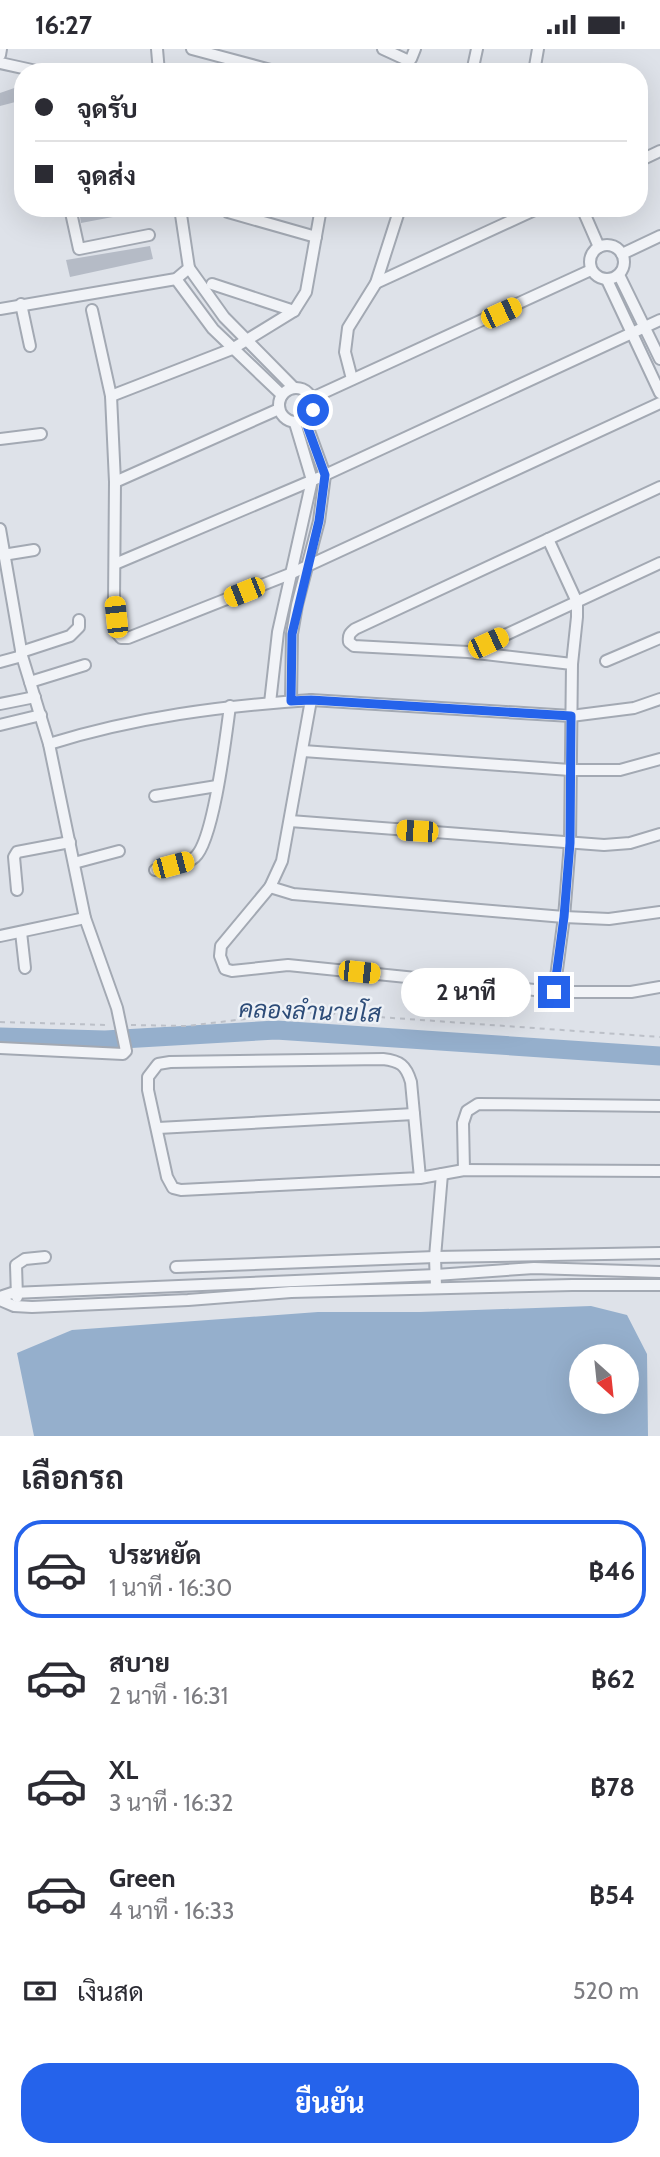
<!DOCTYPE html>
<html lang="th">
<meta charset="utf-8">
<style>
:root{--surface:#fff;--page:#f7f7f7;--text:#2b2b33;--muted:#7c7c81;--line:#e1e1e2;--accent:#2563eb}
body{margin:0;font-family:Cabin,Sarabun,sans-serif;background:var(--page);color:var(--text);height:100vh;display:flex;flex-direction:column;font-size:26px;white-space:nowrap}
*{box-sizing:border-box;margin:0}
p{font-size:23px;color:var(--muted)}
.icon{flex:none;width:38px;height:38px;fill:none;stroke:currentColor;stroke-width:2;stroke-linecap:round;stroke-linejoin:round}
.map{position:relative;height:1387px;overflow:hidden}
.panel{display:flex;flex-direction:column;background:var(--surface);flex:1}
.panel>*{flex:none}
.top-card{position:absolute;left:14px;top:14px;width:634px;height:154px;border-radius:28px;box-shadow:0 7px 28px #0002;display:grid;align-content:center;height:154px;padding:0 21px;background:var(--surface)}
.needle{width:46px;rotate:153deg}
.fabs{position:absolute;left:569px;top:1295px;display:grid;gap:14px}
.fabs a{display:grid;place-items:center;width:70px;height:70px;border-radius:50%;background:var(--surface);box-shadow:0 7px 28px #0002;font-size:35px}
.end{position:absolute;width:32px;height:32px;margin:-16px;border:9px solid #2563eb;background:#fff;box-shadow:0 0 0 4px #fff}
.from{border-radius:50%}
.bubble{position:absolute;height:49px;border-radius:24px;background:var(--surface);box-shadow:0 7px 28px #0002;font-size:23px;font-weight:700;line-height:49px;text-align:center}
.car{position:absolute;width:21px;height:42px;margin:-21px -10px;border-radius:9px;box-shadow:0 0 5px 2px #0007;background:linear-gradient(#f5c518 24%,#345 0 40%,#f5c518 0 76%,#345 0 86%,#f5c518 0)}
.top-card b{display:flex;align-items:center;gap:24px;height:66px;font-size:26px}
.top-card b+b{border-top:2px solid var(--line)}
.top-card i{width:18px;height:18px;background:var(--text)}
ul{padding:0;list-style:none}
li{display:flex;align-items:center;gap:21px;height:98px;margin:0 14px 10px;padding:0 7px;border:4px solid transparent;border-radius:28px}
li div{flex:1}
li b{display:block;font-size:26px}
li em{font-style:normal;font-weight:700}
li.active{border-color:var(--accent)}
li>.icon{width:63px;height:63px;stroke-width:1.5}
h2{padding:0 21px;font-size:32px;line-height:84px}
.pay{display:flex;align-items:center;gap:18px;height:77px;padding:0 21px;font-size:26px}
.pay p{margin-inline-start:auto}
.primary-button{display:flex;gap:14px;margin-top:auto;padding:14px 21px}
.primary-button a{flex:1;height:80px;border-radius:28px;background:var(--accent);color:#fff;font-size:28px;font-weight:700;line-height:80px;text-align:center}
.status{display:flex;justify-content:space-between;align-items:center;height:49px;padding:0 35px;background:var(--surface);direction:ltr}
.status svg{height:19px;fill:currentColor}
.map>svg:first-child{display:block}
.water{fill:#95afcc;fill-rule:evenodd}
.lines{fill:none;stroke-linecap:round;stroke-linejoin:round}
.river{stroke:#95afcc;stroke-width:19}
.building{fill:#b5bbc6}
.minor-casing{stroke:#a3a9b3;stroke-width:14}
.path{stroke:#bcc0c8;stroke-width:2;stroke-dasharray:5 5;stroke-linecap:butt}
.minor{stroke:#f1f3f7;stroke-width:10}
.route{stroke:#2563eb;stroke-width:9}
.labels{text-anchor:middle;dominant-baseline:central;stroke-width:5;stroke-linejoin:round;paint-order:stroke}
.water-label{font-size:24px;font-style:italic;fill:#2d4c78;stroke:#edf1f6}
</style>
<div class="status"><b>16:27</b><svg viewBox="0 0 49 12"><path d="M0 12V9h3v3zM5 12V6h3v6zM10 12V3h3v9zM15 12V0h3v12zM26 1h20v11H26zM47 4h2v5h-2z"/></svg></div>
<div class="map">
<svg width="660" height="1387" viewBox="0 0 660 1387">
<rect width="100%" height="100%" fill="#dee2e9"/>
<path class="water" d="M591,1257L627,1266L647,1305L648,1387H34L17,1304L72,1281L318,1263H420ZM581,1307H626V1353H581Z"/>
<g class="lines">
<polyline class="river" points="0,988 105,991 276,981 660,1007"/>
</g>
<g class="building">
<polygon points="23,36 23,51 0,57 0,44"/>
<polygon points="93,159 134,159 134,164 81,174 79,162"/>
<polygon points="150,197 153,210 70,228 66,211"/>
</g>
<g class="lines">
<g class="minor-casing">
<g id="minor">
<polyline points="157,0 159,23"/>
<polyline points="192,0 278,23"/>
<polyline points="383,0 407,11 411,10 415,0"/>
<polyline points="0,6 1,0"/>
<polyline points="0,14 41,23"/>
<polyline points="472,23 477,0"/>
<polyline points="534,23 538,0"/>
<polyline points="639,112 660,102"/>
<polyline points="70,159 79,200 149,186"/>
<polyline points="582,159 599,198"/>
<polyline points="228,163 316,188"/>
<circle cx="607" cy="213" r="17"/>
<polyline points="622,205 660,187"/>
<polyline points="189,219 224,268 294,339"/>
<polyline points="619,226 660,310"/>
<polyline points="176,230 213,280 282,346"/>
<polyline points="607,231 660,344"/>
<polyline points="376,234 539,159"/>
<polyline points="212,235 294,262"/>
<polyline points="21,255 30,297"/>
<polyline points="0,260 176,230 189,219 180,159"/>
<polyline points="92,261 111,347 115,433 114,553 117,584 121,589 128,589 290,525 660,354"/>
<polyline points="352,330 345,303 348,279 376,234 400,159"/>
<circle cx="296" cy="356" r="17"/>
<polyline points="111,347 232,300 294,262 306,243 321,159"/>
<polyline points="312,349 591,221"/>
<polyline points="0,390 41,385"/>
<polyline points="115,433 279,360"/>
<polyline points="0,480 22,607 49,695 85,869 117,959 126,1002 123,1005 0,999"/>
<polyline points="548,490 577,553 577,568 572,615"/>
<polyline points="3,506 34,501"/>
<polyline points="115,515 325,426 660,271"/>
<polyline points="471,602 660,514"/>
<polyline points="21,603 70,587 79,578 79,571"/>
<polyline points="606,612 660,589"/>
<polyline points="0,613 22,607"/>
<polyline points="30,633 85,616"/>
<path d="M311,651L282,812L270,838L221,897L220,907L225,920L232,922L288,916L554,943L564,868L570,794L572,615L468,603L354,597L349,593C348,586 350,584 355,580L660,438"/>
<polyline points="291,652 292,585 297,556 319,472 325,426 305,371"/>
<polyline points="270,654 278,583 312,431 295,374"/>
<polyline points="0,655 35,648"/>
<polyline points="0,676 41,666"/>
<path d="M49,695C135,668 222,657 311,651L571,667L634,659L660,650"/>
<polyline points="303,702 570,721 620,721 660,710"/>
<polyline points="155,747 217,737"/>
<polyline points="290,772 604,796 630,794 660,785"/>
<polyline points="74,814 119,802"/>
<path d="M155,821C167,818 186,816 195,808C214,791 226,686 230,657"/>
<polyline points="270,838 293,845 564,868 609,870 660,863"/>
<polyline points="17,841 14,808 17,803 70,793"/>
<polyline points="21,883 25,919"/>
<polyline points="0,887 85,869"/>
<polyline points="554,943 631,943 660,938"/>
<polyline points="158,1079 414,1065"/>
<polyline points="464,1121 463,1074 467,1062 478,1055 660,1057"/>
<polyline points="442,1125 464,1121 660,1122"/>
<path d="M420,1129L411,1033C406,1016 400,1012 383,1010L170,1013L158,1015L148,1028V1041L167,1128L173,1139L181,1141L420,1129L442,1125L435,1208L436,1238"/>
<polyline points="176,1218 435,1208 660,1204"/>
<polyline points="0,1248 12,1244 436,1226 534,1219 660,1223"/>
<polyline points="17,1248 16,1216 25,1210 45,1208"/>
<polyline points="0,1251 14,1257 32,1258 188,1251 291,1243 572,1236 660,1236"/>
</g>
</g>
<g class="path">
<polyline points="0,973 108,976"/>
<polyline points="131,976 187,977 294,964 323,964 660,988"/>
</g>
<use href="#minor" class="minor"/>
</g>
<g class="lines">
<polyline class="route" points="313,361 305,371 325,426 319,472 292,585 291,652 311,651 571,667 570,794 564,868 554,943"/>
</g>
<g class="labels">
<g class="water-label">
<text transform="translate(310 962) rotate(2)">คลองลำนายโส</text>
</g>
</g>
</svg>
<div class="fabs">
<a><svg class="needle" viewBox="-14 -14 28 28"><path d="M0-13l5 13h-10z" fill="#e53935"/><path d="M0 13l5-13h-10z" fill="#7c7c81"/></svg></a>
</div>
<i class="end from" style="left:313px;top:361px"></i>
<i class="end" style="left:554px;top:943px"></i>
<div class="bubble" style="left:401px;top:919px;width:130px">2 นาที</div>
<i class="car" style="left:501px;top:264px;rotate:65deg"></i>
<i class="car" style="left:244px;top:543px;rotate:248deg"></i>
<i class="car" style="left:116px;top:568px;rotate:354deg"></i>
<i class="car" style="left:488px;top:594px;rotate:65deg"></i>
<i class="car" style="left:417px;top:782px;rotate:274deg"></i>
<i class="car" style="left:173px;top:816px;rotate:75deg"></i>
<i class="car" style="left:359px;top:923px;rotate:96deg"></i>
<div class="top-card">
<b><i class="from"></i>จุดรับ</b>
<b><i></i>จุดส่ง</b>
</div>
</div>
<section class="panel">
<h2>เลือกรถ</h2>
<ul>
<li class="active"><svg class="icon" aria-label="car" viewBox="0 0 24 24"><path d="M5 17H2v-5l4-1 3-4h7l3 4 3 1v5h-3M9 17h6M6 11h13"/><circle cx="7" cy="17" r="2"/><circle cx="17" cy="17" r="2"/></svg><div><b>ประหยัด</b><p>1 นาที · 16:30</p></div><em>฿46</em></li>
<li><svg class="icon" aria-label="car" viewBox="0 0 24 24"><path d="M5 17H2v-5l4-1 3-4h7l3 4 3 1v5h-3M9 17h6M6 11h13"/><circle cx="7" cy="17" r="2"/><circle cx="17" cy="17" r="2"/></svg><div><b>สบาย</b><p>2 นาที · 16:31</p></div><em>฿62</em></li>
<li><svg class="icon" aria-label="car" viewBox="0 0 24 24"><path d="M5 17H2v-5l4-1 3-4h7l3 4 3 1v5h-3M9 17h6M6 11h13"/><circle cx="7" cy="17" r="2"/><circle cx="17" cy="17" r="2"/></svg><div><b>XL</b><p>3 นาที · 16:32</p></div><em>฿78</em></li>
<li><svg class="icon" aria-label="car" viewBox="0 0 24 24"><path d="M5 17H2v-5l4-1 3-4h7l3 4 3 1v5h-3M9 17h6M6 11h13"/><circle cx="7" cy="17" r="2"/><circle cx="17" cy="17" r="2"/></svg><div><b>Green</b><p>4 นาที · 16:33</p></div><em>฿54</em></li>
</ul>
<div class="pay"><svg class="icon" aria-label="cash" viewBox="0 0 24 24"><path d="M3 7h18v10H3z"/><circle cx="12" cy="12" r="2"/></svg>เงินสด<p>520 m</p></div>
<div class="primary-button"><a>ยืนยัน</a></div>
</section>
